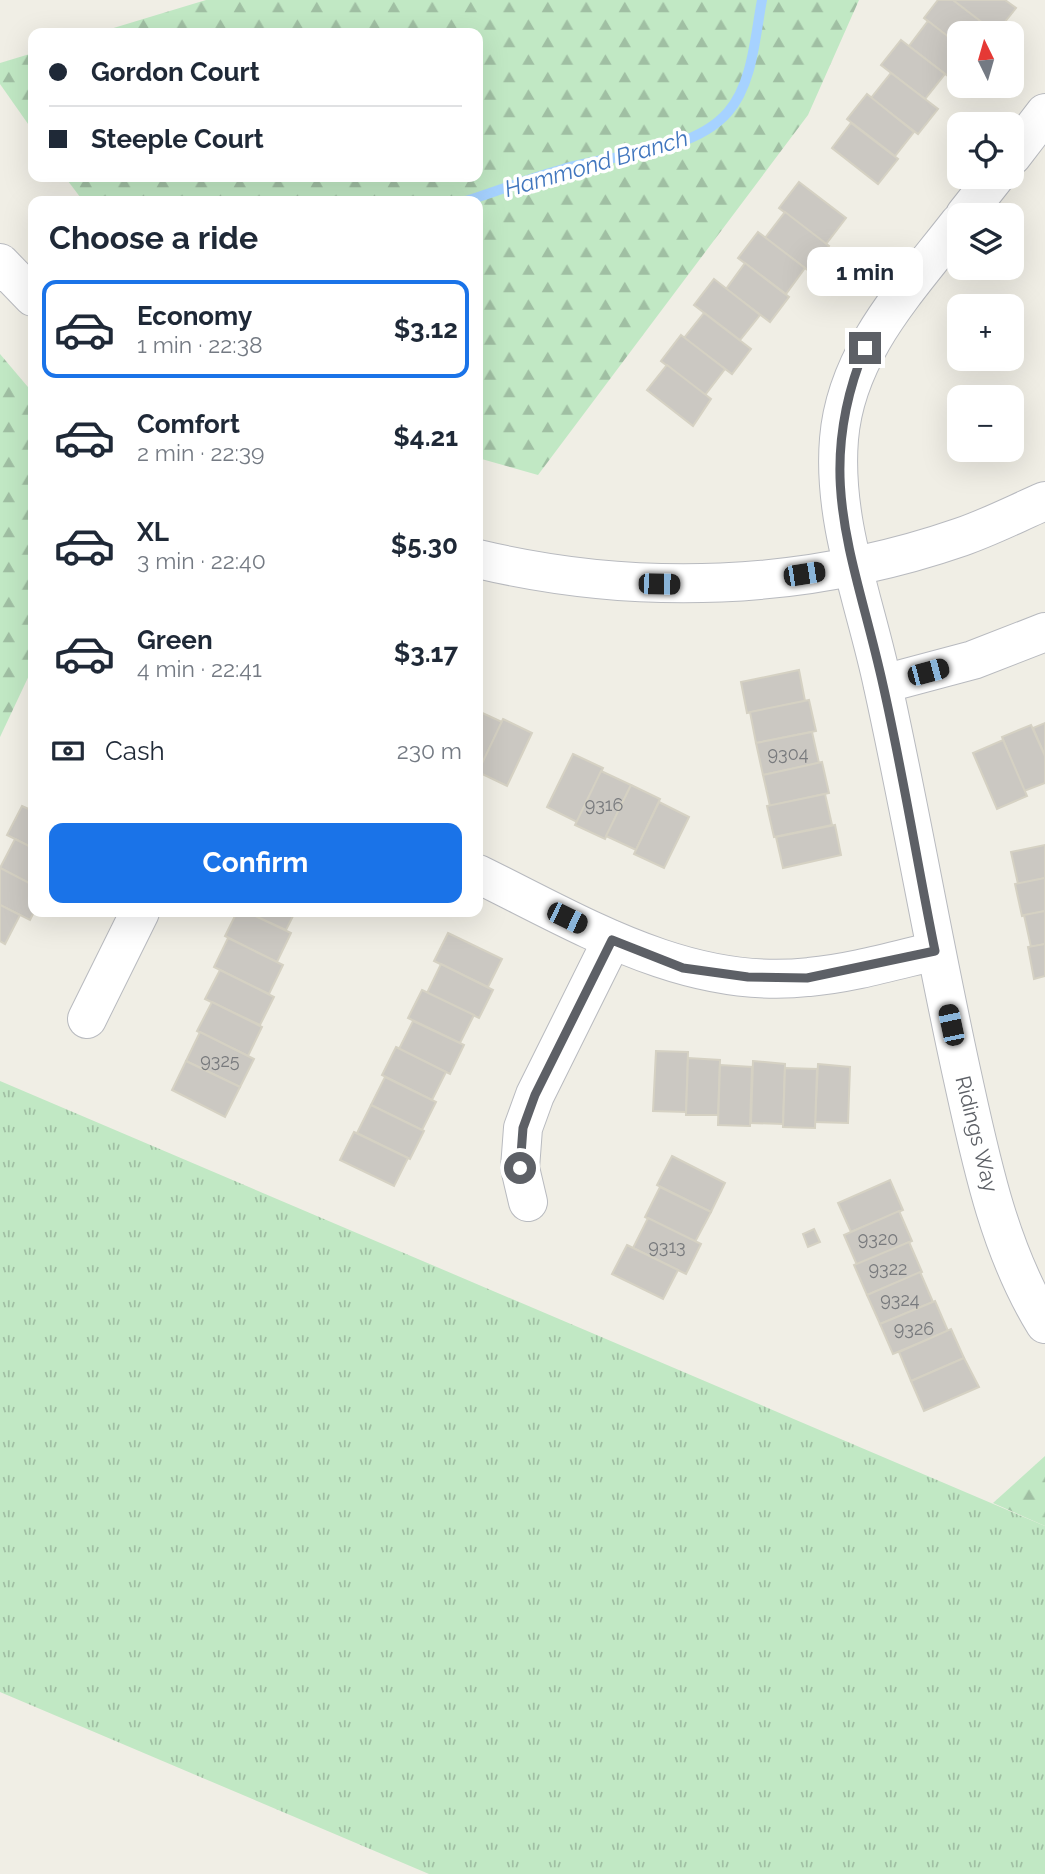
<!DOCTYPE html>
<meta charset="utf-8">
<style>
:root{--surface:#fff;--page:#f2f2f3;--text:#1f2937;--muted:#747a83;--line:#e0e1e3;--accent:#1a73e8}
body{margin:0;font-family:Raleway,sans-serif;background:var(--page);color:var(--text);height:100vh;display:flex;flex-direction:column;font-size:26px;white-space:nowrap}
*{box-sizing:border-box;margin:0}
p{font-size:23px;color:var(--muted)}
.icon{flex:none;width:38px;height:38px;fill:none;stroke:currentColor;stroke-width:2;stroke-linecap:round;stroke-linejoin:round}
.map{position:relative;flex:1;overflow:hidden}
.drawer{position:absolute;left:28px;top:196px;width:455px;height:721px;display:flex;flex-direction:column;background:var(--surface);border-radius:14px;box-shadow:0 7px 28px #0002}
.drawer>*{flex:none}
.banner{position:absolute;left:28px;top:28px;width:455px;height:154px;border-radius:14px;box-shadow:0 7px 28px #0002;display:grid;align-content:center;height:154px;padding:0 21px;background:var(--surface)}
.needle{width:46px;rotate:355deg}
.tools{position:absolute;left:947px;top:21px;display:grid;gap:14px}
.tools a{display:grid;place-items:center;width:77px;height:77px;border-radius:14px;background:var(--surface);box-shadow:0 7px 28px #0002;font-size:35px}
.end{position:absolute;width:32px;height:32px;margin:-16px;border:9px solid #5d6066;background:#fff;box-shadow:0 0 0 4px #fff}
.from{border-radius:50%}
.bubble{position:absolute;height:49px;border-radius:14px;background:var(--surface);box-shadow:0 7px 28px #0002;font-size:23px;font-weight:700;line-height:49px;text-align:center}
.car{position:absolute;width:21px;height:42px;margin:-21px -10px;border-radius:9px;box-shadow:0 0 5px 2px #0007;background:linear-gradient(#222 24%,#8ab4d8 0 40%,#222 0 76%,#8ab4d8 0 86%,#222 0)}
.banner b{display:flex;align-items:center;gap:24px;height:66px;font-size:26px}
.banner b+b{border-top:2px solid var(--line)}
.banner i{width:18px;height:18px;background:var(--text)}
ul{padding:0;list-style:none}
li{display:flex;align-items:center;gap:21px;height:98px;margin:0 14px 10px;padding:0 7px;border:4px solid transparent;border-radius:14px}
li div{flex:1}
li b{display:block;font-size:26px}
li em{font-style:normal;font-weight:700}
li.active{border-color:var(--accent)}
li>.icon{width:63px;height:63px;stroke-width:1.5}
h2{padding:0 21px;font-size:32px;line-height:84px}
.pay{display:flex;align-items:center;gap:18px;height:77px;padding:0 21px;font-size:26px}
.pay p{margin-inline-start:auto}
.button{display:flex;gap:14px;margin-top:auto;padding:14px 21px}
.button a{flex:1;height:80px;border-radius:14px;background:var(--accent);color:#fff;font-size:28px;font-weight:700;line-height:80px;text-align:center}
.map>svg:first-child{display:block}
.grass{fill:url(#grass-tufts)}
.forest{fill:url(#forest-firs)}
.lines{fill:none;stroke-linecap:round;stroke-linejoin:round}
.stream{stroke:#a6d2ff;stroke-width:10}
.building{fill:#cbc8c2;stroke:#d5d1c3;stroke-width:2}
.minor-casing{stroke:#b8babf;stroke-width:40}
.minor{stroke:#fff;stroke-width:38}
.route{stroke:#5d6066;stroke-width:9}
.labels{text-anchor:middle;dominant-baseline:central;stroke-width:7;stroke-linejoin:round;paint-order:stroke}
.number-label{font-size:18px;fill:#787a7d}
.street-label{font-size:21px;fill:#5d6066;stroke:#fff}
.water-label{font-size:23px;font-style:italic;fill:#4176be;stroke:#fff}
</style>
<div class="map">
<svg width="1045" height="1874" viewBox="0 0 1045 1874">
<defs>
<pattern id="grass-tufts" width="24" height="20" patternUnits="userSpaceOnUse" patternTransform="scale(1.75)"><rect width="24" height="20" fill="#c1e8c4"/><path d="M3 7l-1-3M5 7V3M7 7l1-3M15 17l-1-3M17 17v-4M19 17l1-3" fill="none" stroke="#a0bfa3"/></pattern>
<pattern id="forest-firs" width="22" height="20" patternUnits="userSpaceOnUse" patternTransform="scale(1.75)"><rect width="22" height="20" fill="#c1e8c4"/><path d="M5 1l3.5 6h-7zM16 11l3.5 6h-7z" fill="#a0bfa3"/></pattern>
</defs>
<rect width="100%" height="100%" fill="#f0eee5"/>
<polygon class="grass" points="0,1081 1045,1526 1045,1874 429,1874 0,1692"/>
<g class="forest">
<polygon points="206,0 859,0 808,115 538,475 478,458 478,201 83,201 65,177 478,177 478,33 97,33"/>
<polygon points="33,53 33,131 0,84 0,63"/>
<polygon points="0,354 33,393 33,667 0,737"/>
<polygon points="1045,1456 1045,1526 993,1503"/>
</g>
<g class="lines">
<path class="stream" d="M466,201C498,191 530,178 563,169C612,154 692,154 728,112C753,83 755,36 762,0"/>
</g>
<g class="building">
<polygon points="938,0 953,0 990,28 986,33 959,33 959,45 924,18"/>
<polygon points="953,0 1005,0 1016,8 996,33"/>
<polygon points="928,21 959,45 957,83 909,46"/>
<polygon points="901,40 945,74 925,99 881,65"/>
<polygon points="891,73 938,109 918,134 871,98"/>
<polygon points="867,94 914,132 895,156 847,119"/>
<polygon points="851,123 898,159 878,184 832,148"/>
<polygon points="799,182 846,218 826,244 779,208"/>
<polygon points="785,212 829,246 809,271 765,238"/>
<polygon points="758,232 805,268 786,294 738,258"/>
<polygon points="745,263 789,297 770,322 726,289"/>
<polygon points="714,279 760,315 740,340 694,305"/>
<polygon points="704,313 751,349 732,374 684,338"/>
<polygon points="681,335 725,369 705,395 661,361"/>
<polygon points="667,365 711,399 693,426 647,390"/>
<polygon points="799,670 805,701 747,713 741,682"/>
<polygon points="809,700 816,731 756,743 750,712"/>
<polygon points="478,711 502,722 478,772"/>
<polygon points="503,719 532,733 507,786 478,772"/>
<polygon points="1045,723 1045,756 1033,728"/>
<polygon points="1031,725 1045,756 1045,783 1024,791 1002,737"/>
<polygon points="812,732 819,763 763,775 756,743"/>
<polygon points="1003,740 1027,796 997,809 973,753"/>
<polygon points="573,754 603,768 577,822 547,807"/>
<polygon points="822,762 829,793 770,806 763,775"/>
<polygon points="601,771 631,785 605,839 575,825"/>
<polygon points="631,785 660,799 636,850 606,836"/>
<polygon points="825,794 832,825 774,837 767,806"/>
<polygon points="659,802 689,817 664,868 634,854"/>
<polygon points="22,806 33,811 33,848 7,835"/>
<polygon points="835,825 841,855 783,868 776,837"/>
<polygon points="15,839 33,848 33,885 0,868"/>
<polygon points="1045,845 1045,878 1018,884 1011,852"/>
<polygon points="0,868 33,885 34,912 30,920 0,905"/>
<polygon points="1045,878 1045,911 1022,916 1015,884"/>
<polygon points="0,905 20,915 5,944 0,941"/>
<polygon points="1045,911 1045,944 1031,947 1024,915"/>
<polygon points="237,912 247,912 291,933 277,962 225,936"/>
<polygon points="247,912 295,912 286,930"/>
<polygon points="448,933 502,959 488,987 434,961"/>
<polygon points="228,938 283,965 269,994 214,967"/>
<polygon points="1045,944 1045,976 1034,979 1028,947"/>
<polygon points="441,964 493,990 479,1018 427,993"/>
<polygon points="220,970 274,997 260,1025 205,999"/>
<polygon points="422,990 474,1015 460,1043 408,1018"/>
<polygon points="212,1002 262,1027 248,1056 197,1031"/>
<polygon points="413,1021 464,1045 450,1074 399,1049"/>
<polygon points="200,1032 254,1059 240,1087 186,1061"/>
<polygon points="396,1047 446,1072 432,1100 382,1075"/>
<polygon points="656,1051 688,1052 686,1112 653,1111"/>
<polygon points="688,1058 720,1060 718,1115 686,1115"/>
<polygon points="186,1061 240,1087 225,1117 172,1090"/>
<polygon points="753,1061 785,1064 783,1124 751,1123"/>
<polygon points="818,1064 850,1067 848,1123 815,1122"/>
<polygon points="720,1065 752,1067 750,1126 718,1125"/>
<polygon points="785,1068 817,1069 815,1128 783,1127"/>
<polygon points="385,1077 436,1102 422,1130 371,1105"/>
<polygon points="371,1105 424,1131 410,1159 357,1133"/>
<polygon points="354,1132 408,1158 394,1186 340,1160"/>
<polygon points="672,1156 725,1183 711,1212 657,1185"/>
<polygon points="890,1180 903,1210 851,1232 838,1203"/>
<polygon points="660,1187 711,1212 695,1242 645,1217"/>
<polygon points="899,1211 912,1241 857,1265 844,1235"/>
<polygon points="648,1218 701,1244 686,1274 633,1248"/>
<polygon points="814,1229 820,1242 808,1247 803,1234"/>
<polygon points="909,1242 922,1272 867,1295 854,1265"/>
<polygon points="627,1245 678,1270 663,1299 612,1274"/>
<polygon points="920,1272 933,1302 880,1324 867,1295"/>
<polygon points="935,1301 948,1331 893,1354 880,1324"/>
<polygon points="951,1329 964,1358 911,1381 899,1352"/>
<polygon points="964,1358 979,1387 924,1411 911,1381"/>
</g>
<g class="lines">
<g class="minor-casing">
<g id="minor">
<polyline points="1012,156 1045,113"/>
<polyline points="965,215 995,177"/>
<path d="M959,223C908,289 846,352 839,439C832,523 866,604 883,686C911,813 933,942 961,1070C980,1156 998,1248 1045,1324"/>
<polyline points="0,263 33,297"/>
<path d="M478,559C638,597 805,591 961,537C990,527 1017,513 1045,501"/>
<polyline points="883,684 973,660 1045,632"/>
<path d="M478,874C582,925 688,991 809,977C852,973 893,961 935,951"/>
<polyline points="87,1019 140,912"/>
<polyline points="528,1202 520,1168 523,1128 535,1095 612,940"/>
</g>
</g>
<use href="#minor" class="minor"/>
</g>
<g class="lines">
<path class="route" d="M520,1168L523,1128L535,1095L612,940L683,968L748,977L807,978L935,951C917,862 903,773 883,685C855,558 812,477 865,348"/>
</g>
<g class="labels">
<g class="number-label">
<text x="788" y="753">9304</text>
<text x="604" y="804">9316</text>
<text x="220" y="1060">9325</text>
<text x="878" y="1238">9320</text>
<text x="667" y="1246">9313</text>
<text x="888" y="1268">9322</text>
<text x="900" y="1299">9324</text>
<text x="914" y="1328">9326</text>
</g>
<g class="street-label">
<text transform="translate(977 1134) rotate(76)">Ridings Way</text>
</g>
<g class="water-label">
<text transform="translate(596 163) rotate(-16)">Hammond Branch</text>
</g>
</g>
</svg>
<div class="tools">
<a><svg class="needle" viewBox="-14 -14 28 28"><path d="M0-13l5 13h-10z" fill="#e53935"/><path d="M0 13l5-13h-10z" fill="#747a83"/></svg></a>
<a><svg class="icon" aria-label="locate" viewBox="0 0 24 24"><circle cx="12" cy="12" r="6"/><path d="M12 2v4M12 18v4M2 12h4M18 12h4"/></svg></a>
<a><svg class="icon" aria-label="layers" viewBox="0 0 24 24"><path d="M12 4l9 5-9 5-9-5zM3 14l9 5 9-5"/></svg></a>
<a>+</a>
<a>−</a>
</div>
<i class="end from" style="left:520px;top:1168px"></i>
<i class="end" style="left:865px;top:348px"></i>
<div class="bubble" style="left:807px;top:247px;width:116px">1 min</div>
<i class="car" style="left:804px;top:574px;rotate:81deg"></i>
<i class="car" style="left:659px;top:584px;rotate:91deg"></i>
<i class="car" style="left:928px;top:672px;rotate:75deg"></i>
<i class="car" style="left:567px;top:918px;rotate:116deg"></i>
<i class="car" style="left:951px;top:1025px;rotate:348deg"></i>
<div class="banner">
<b><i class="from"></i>Gordon Court</b>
<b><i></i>Steeple Court</b>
</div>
<section class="drawer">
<h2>Choose a ride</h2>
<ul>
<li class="active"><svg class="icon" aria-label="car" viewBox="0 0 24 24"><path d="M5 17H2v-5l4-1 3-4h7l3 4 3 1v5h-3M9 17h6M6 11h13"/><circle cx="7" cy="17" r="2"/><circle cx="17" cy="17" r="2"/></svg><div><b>Economy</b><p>1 min · 22:38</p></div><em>$3.12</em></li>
<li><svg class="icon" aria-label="car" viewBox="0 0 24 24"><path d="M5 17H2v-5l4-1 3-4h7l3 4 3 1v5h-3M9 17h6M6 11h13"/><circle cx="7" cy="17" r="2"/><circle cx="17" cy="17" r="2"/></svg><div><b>Comfort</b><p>2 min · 22:39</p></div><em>$4.21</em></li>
<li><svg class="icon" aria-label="car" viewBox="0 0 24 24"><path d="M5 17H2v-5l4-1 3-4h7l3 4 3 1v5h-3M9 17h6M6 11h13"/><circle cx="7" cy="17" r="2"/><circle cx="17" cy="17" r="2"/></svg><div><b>XL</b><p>3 min · 22:40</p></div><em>$5.30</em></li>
<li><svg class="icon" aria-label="car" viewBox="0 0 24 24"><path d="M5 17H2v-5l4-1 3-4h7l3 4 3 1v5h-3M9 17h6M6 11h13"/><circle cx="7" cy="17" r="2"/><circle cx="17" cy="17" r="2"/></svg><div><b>Green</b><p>4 min · 22:41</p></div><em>$3.17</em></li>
</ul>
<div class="pay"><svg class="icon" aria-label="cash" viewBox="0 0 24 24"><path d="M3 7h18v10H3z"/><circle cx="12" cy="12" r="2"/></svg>Cash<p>230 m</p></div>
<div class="button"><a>Confirm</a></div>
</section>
</div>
